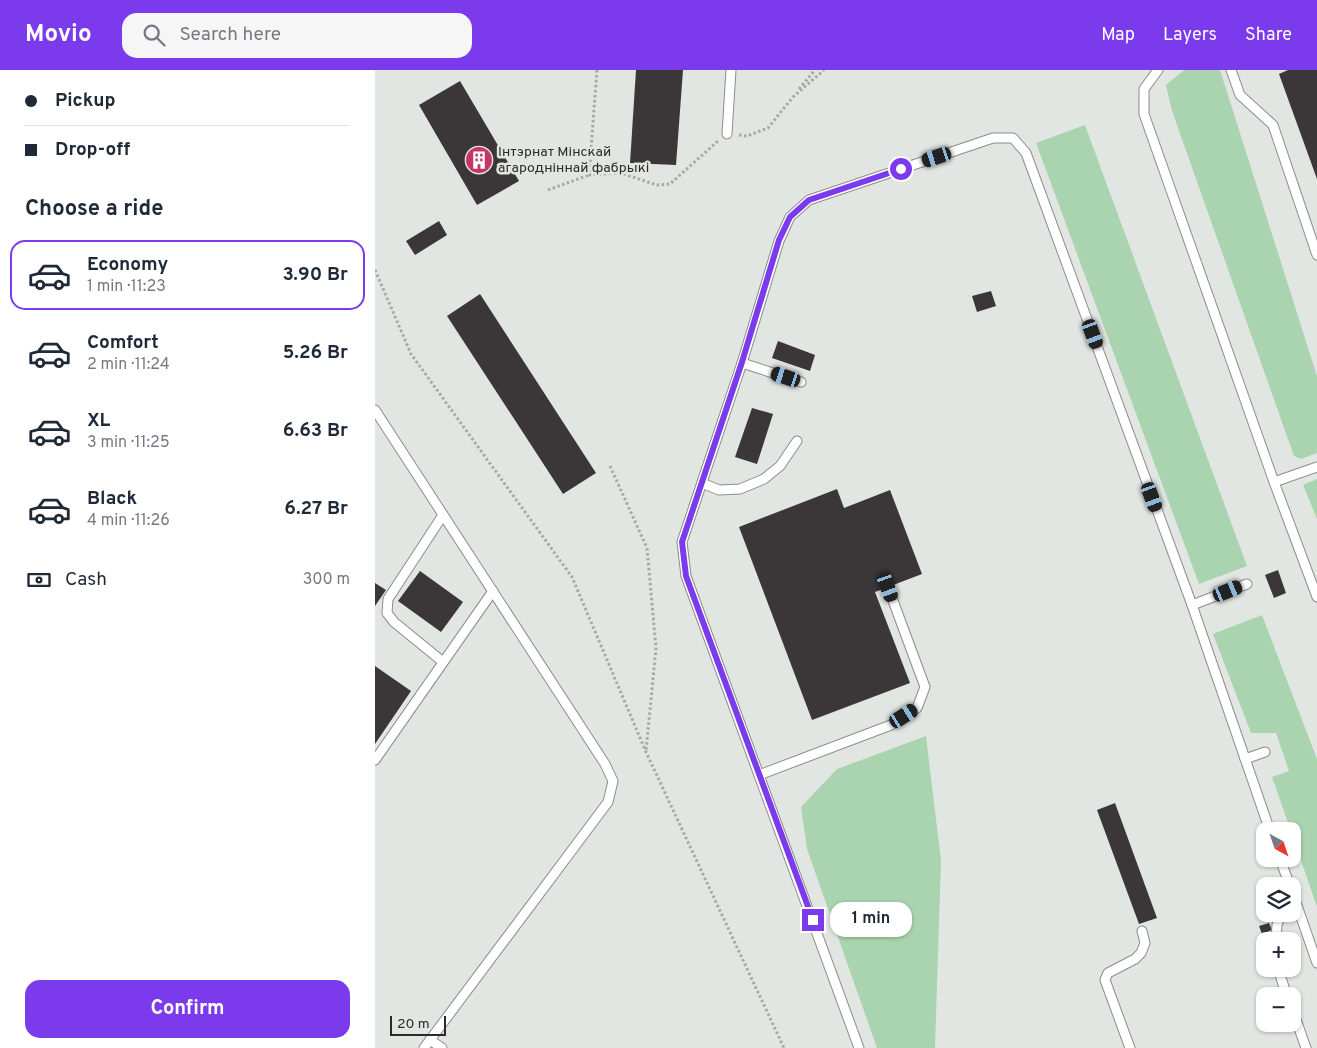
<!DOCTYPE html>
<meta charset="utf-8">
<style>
:root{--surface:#fff;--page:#f6f6f7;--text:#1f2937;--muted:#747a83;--line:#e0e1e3;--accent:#7c3aed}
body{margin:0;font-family:Overpass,sans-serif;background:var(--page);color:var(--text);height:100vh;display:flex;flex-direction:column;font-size:19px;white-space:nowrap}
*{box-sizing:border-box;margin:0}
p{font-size:16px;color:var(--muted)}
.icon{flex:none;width:28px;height:28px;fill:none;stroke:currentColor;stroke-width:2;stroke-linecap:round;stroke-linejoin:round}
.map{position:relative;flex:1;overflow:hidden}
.sheet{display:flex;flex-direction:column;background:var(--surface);width:375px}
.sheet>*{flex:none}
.top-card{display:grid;align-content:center;height:110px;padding:0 25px;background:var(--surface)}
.needle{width:32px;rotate:140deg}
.buttons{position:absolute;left:881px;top:752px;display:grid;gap:10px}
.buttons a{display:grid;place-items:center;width:45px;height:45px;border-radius:10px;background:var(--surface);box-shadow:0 1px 4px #0004;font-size:25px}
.scale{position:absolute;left:15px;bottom:12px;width:56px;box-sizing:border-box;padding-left:5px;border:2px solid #2a2c2b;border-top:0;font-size:14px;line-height:18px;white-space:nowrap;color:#2a2c2b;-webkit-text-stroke:4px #e2e6e2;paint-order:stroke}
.end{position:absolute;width:22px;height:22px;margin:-11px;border:6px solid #7c3aed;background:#fff;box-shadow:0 0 0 2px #fff}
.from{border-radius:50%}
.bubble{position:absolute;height:35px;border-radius:15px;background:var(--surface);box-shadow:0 1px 4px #0004;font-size:16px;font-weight:700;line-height:35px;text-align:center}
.car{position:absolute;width:15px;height:30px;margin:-15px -8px;border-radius:6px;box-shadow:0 0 4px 1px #0007;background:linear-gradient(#222 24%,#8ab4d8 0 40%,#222 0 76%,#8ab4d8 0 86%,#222 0)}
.top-card b{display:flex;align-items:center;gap:18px;height:48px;font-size:19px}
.top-card b+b{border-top:1px solid var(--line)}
.top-card i{width:12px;height:12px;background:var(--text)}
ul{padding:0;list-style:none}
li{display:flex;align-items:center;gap:15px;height:70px;margin:0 10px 8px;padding:0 15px;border:2px solid transparent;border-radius:15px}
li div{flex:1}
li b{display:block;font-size:19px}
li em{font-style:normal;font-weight:700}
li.on{border-color:var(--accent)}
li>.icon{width:45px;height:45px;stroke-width:1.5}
h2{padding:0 25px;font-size:22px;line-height:60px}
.pay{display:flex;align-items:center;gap:12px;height:55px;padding:0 25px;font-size:19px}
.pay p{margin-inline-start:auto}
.button{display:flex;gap:10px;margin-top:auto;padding:10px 25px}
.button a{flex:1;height:58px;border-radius:15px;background:var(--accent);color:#fff;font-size:20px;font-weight:700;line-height:58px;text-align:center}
header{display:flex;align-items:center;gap:30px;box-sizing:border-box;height:70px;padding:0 25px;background:var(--accent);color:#fff}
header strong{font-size:24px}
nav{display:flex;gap:28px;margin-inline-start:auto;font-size:18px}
.search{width:350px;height:45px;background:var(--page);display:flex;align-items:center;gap:12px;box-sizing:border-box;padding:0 18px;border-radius:15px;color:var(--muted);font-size:19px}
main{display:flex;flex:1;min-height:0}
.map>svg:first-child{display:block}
.green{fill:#aad4af}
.building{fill:#3b3637}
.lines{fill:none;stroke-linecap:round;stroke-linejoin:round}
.lane-casing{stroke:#8a8e8a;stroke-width:11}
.path{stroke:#a6aaa7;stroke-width:3;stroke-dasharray:2.5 2.5;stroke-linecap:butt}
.lane{stroke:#fff;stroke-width:9}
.route{stroke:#7c3aed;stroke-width:6}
.labels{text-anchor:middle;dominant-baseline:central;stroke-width:5;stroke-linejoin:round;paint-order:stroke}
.poi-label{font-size:14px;fill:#2a2c2b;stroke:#e2e6e2;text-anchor:start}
</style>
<header>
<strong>Movio</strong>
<div class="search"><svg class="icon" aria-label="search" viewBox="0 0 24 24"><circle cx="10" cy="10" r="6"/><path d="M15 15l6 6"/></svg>Search here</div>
<nav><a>Map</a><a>Layers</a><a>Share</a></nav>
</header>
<main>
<section class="sheet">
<div class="top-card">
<b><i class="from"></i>Pickup</b>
<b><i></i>Drop-off</b>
</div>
<h2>Choose a ride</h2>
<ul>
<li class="on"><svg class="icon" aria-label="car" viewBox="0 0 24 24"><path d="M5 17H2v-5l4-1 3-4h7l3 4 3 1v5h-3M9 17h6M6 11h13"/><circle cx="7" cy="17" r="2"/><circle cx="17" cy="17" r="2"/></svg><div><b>Economy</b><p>1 min · 11:23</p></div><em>3.90 Br</em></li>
<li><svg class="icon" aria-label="car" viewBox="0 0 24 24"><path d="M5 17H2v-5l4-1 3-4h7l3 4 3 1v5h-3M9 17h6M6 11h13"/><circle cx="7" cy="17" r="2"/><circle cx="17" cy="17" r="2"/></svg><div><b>Comfort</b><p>2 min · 11:24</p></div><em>5.26 Br</em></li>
<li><svg class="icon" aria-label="car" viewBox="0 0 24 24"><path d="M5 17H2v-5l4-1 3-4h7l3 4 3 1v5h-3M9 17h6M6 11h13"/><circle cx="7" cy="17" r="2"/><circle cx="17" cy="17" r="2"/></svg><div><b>XL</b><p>3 min · 11:25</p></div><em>6.63 Br</em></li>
<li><svg class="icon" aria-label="car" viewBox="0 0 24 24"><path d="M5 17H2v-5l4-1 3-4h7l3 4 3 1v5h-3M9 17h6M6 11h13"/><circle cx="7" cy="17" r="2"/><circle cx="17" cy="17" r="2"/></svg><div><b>Black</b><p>4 min · 11:26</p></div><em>6.27 Br</em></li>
</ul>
<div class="pay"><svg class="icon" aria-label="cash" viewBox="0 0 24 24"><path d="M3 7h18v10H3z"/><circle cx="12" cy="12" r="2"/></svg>Cash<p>300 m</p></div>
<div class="button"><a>Confirm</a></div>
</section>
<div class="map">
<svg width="942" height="978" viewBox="0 0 942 978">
<rect width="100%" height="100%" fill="#e2e6e2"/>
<g class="green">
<polygon points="809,0 845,0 942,306 942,383 926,389 919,386 797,41 791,15"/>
<polygon points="710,55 872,496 824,514 661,73"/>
<polygon points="942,409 942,449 928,415"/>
<polygon points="887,545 942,689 942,837 918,767 918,761 916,761 897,707 914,701 901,663 876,663 838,564"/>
<polygon points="551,666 566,791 560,978 502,978 432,779 426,737 462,699"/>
</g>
<g class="building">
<polygon points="261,0 308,0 301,95 255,93"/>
<polygon points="913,0 942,0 942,109 904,4"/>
<polygon points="85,11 144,111 102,135 44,35"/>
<polygon points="64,151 72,165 40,185 31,171"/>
<polygon points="616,221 621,236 602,242 597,226"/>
<polygon points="105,224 221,403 188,424 72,246"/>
<polygon points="403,271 440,285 435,301 397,288"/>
<polygon points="377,338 398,344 382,394 360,387"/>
<polygon points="462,419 469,438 515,420 547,504 500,522 535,613 437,650 364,457"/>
<polygon points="903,500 911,523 899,528 890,505"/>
<polygon points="45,501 88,532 66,562 23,531"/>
<polygon points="0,513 11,520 0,536"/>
<polygon points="0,596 36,621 0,674"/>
<polygon points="740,733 782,848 764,854 722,740"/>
<polygon points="894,853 897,860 887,864 884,856"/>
</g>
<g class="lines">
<g class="lane-casing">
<g id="lane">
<polyline points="783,0 769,19 769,44 899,412 942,527"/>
<polyline points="856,0 865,25 898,55 942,185"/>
<polyline points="352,64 356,0"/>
<polyline points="367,293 426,312"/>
<polyline points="0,340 230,694 238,711 233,732 49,978"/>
<polyline points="899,412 942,397"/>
<polyline points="327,413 344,420 365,419 389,409 405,396 422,371"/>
<polyline points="817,535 872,514"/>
<polyline points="68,592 19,552 12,543 13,529 68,445"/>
<polyline points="870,689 890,682"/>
<polyline points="0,690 118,521"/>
<polyline points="384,705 516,655 542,638 550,617 513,517"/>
<polyline points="905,789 915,816"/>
<polyline points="918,824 942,893"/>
<polyline points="901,871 902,855 906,844"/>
<polyline points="903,899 912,926"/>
<polyline points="918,941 931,978"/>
<polyline points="55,970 67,978"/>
<polyline points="484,978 311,506 307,472 367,293 404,171 415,147 434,130 618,68 638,68 651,83 817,535 895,761"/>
<polyline points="755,978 730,910 733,903 760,889 766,883 770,873 767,861"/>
</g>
</g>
<g class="path">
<polyline points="222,0 214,105 246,103 282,115 295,114 343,71"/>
<polyline points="424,19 440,0"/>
<polyline points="364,65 372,66 393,58 418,27 449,0"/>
<polyline points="173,120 214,105"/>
<polyline points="0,200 36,284 197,507 271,682 409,978"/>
<polyline points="235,396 272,478 281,578 271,681"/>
</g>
<use href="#lane" class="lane"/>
</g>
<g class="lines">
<polyline class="route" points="438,850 311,506 307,472 367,292 404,170 415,147 434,130 526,99"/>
</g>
<defs>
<g id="building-disc" transform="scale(1.4375)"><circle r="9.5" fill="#c43666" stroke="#e2e6e2"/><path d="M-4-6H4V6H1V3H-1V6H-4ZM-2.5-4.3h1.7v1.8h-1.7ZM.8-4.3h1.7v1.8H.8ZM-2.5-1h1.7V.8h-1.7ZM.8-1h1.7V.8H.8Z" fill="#fff"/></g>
</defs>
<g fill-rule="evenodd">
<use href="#building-disc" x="104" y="90"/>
</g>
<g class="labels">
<g class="poi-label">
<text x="123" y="82">Інтэрнат Мінскай<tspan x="123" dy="16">агародніннай фабрыкі</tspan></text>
</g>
</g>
</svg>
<div class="buttons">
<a><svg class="needle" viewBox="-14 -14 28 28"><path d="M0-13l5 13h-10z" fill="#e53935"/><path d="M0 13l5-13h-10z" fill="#747a83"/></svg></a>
<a><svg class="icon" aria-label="layers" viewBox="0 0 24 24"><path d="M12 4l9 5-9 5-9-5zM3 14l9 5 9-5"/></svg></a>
<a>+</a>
<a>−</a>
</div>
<div class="scale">20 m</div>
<i class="end from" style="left:526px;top:99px"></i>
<i class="end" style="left:438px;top:850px"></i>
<div class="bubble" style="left:455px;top:832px;width:82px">1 min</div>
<i class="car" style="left:562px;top:87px;rotate:252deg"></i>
<i class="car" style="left:718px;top:264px;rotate:160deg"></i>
<i class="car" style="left:411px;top:307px;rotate:288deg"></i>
<i class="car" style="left:777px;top:427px;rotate:160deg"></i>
<i class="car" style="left:513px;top:517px;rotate:160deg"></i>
<i class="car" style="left:853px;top:521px;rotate:68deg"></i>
<i class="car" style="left:529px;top:646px;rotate:57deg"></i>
</div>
</main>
